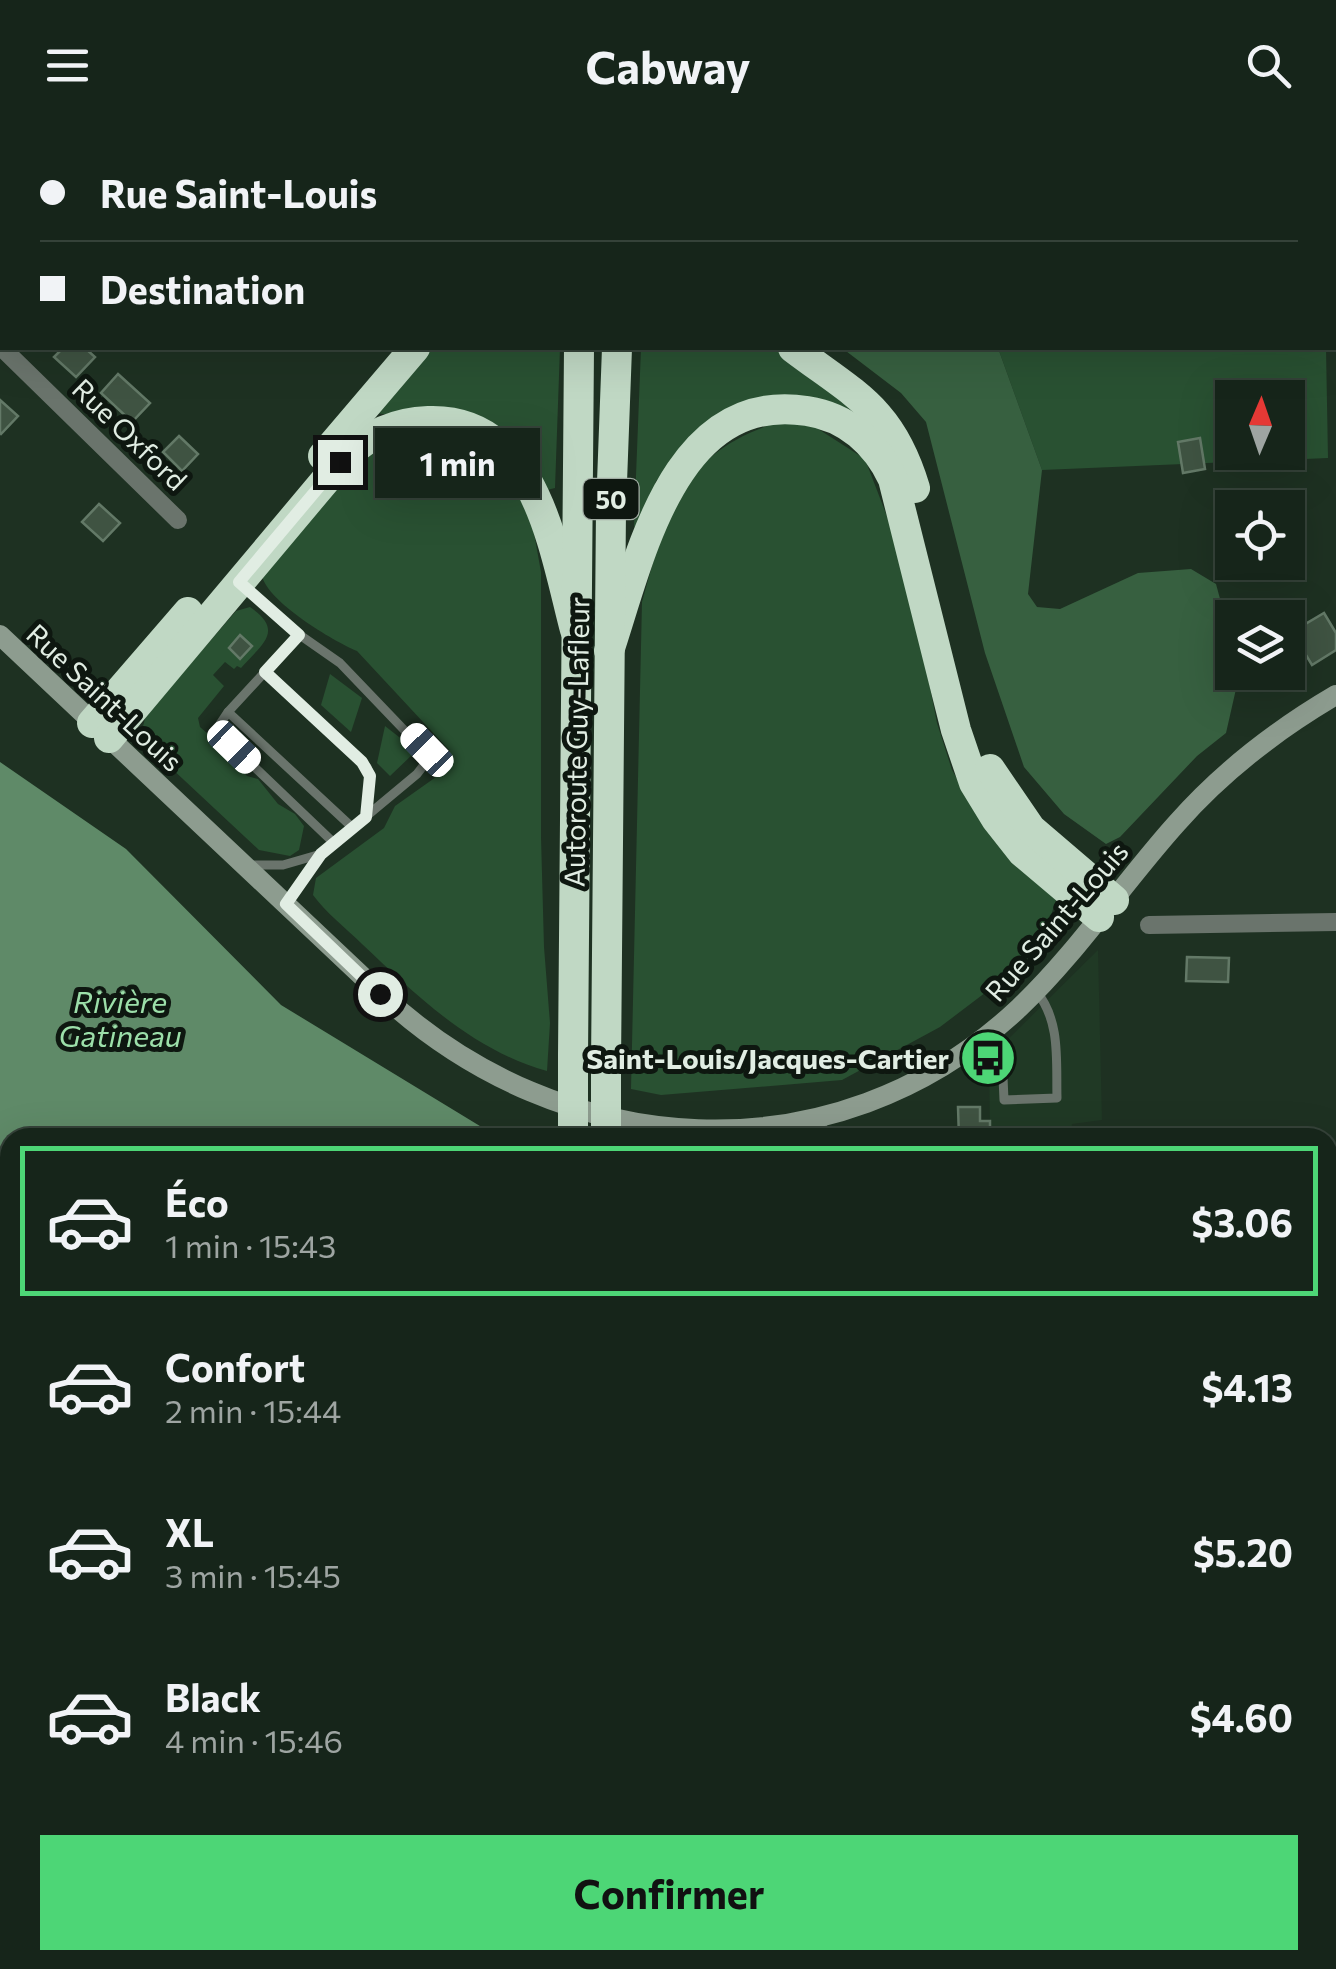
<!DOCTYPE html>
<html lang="fr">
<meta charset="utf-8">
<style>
:root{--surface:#16251a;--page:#1f2d23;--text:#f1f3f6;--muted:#9ea5a2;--line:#354239;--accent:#4dd676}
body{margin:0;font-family:Commissioner,sans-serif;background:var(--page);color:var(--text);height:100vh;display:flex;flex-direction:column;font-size:38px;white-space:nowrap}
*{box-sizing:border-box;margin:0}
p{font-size:32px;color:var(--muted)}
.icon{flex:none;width:55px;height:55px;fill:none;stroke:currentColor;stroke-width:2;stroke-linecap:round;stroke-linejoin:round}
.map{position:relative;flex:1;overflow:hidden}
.side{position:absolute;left:0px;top:998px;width:1338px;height:842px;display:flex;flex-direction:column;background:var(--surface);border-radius:30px 30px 0 0;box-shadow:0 10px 40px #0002,0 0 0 2px var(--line)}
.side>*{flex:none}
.banner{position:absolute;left:0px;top:0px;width:1338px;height:220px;box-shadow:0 10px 40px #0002,0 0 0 2px var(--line);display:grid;align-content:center;height:220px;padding:0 40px;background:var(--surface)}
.needle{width:65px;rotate:2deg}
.buttons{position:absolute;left:1215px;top:250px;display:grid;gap:20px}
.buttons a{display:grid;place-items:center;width:90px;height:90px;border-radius:0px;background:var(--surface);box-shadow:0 10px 40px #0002,0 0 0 2px var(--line);font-size:50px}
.end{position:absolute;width:45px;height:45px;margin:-22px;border:12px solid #e1ede3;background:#111;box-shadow:0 0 0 5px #111}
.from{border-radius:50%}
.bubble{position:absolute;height:70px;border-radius:0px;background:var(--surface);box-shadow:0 10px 40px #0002,0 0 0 2px var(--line);font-size:32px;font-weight:700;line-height:70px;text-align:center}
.car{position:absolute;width:30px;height:60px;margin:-30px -15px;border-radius:12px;box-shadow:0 0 8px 2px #0007;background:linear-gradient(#fff 24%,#345 0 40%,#fff 0 76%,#345 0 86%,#fff 0)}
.banner b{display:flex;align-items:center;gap:35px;height:95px;font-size:38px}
.banner b+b{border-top:2px solid var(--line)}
.banner i{width:25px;height:25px;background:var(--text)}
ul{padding:18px 0 0;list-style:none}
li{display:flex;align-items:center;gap:30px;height:150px;margin:0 20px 15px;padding:0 20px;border:5px solid transparent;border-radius:0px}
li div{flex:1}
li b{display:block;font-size:38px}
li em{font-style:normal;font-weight:700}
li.current{border-color:var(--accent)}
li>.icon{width:90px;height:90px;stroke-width:1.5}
.button{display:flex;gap:20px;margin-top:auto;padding:20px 40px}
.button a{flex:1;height:115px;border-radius:0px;background:var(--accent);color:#111;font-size:40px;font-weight:700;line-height:115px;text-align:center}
header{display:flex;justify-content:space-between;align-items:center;height:130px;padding:0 40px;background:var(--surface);font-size:45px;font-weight:700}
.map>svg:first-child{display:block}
.built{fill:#203925}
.green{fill:#295132;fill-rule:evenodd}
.forest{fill:#376040}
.water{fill:#5f8a68}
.building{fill:#3f5342;stroke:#637967;stroke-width:2.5}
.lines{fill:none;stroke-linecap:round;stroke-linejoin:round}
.lane{stroke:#6a746c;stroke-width:9}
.street{stroke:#6a746c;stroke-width:18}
.secondary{stroke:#8d9c8f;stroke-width:20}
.highway{stroke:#c0d8c4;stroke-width:30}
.highway-bridge{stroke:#c0d8c4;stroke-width:30}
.route{stroke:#e1ede3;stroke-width:12}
.labels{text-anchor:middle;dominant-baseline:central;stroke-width:10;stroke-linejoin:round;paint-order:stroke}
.shield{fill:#0e1710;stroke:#a2ada4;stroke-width:2.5}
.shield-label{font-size:25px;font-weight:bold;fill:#e1ede3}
.street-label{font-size:28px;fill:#e1ede3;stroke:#0e1710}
.poi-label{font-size:28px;font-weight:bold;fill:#e1ede3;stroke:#0e1710;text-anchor:end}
.water-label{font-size:30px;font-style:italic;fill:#9cdfa9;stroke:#0e1710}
</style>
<header><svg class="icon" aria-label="menu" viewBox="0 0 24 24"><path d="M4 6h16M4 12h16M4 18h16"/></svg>Cabway<svg class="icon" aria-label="search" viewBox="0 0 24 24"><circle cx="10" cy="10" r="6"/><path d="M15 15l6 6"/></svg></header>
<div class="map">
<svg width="1336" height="1839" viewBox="0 0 1336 1839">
<rect width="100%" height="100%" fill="#1e3122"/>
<polygon class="built" points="1098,820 1102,990 1072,994 1071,1007 990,1007 989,928"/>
<g class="green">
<polygon points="819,0 1336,0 1336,17 1335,2"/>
<path d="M432,218H560L555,358L547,360C541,348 535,329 524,319C500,296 460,277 426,278C406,279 391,288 373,282L398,261Z"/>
<polygon points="641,218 781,218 883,296 783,265 736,274 716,288 656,351 646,388 634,397"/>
<path d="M998,218H1326L1328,328L1042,340ZM1232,268H1288V322H1232Z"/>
<path d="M779,291L812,295L865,329L906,436L937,593L952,640L985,698L1056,770L1047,798L1006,847L940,897L842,950L661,965L631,959L642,472C659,411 675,342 736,310C749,302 765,297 779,291Z"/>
<path d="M439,297L487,319L529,375L541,442V707L544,817L550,893L547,941C472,920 417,866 362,814C346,798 326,783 313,765L316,748L384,698L395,676L436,647L450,621L357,521C333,511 268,472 262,446L361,324Z"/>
<path d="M250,477C285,501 262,514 241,538L237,536L234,539L225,532L213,545L224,556L198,588L200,597L223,617L247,646L258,649L278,674L295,684L304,696L299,720L290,726L259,720L154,622L142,600L146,585L236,481Z"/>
<polygon points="330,544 362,568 351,602 321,575"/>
<polygon points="385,596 413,618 414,623 390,646 377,633"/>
<polygon points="1336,1629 1336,1839 1119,1839 1124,1830 1328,1830 1328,1633"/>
</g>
<g class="forest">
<polygon points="842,218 998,218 1042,340 1028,464 1037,477 1060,479 1138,443 1191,439 1216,454 1232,513 1232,542 1237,543 1236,559 1226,603 1197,626 1120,707 1106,714 1064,684 1024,637 985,523 926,292 901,263"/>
<polygon points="92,1830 541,1830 541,1839 108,1839"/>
<polygon points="625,1830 924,1830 929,1838 625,1839"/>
</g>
<g class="water">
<polygon points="0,632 126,719 281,875 498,1007 10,1008 10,1370 0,1366"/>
<polygon points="1336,1148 1336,1629 1328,1633 1328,1151"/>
<polygon points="0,1416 10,1420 10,1804 0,1795"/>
<polygon points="972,1830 1124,1830 1119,1839 977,1839"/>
</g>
<g class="building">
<polygon points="63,218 85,218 95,227 76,247 54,227"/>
<polygon points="118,244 150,273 132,292 101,263"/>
<polygon points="0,270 18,286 1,304 0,303"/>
<polygon points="179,306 198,324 182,341 163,322"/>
<polygon points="1200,308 1205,339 1183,343 1178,312"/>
<polygon points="99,374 120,393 103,411 82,392"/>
<polygon points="1324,483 1336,503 1336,520 1312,535 1292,502"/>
<polygon points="240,505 252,516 240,529 229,518"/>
<polygon points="1187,827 1229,828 1228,852 1186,851"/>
<polygon points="958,977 980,977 980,991 990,991 990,1002 1019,1002 1019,1008 959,1008"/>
</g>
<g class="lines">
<g class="lane">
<polyline points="221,0 224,2"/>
<polyline points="418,2 420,0"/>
<polyline points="244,456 287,496 340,533 430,627 417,644 321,724 286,774"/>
<polyline points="265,543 367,637 370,646 366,687"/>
<polyline points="228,582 299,505"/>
<polyline points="334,713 222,606 220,594 228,582 353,698"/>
<polyline points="250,735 283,735 321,724"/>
<path d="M988,905L1002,925L1004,970L1057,968C1056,931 1061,891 1036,861"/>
<polyline points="820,987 826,1008"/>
<polyline points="1328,1699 1336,1692"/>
<polyline points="1203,1839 1209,1830"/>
</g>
<g class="street">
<polyline points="53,0 55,2"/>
<polyline points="0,216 178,390"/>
<polyline points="1149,795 1336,792"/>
<polyline points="1328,1102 1336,1099"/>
</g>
<path class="secondary" d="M0,505L381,864C561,1032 834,1052 1019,878C1078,822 1123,753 1177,693C1222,642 1278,599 1336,565"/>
<g class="highway">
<polyline points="674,0 675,2"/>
<polyline points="544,2 545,0"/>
<polyline points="593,2 593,0"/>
<polyline points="635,2 635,0"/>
<path d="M793,218C855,265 891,278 915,358"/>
<polyline points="323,326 415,218"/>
<path d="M609,521C640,428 674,260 807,281C847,287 876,313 893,349L956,600L974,653L996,689L1022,722L1099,787"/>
<polyline points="92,593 188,482"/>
<path d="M109,608L345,327C368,305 396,292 428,291C536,287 554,421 575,500"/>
<polyline points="990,639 1031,699 1114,770"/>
<polyline points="573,926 579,218"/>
<polyline points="606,935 611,379 617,218"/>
<polyline points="565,1839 565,1830"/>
<polyline points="599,1839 599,1830"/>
</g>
<g class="highway-bridge">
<polyline points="573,1008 573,926"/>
<polyline points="606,1008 606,935"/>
</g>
</g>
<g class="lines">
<polyline class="route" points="340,332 239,452 299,505 265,542 362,632 370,646 366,687 321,724 286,774 380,864"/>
</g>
<defs>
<g id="bus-disc" transform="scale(2.875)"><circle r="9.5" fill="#4dd676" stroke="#0e1710"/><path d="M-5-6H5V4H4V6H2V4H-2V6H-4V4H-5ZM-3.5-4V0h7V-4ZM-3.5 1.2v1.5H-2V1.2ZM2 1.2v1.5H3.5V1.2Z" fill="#111"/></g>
</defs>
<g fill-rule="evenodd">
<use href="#bus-disc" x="988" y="928"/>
</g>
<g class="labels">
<rect class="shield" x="583.5" y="349" width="55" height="40" rx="8"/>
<g class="shield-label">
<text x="611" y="369">50</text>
</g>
<g class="street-label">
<text transform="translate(130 304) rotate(44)">Rue Oxford</text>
<text transform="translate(105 567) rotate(43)">Rue Saint-Louis</text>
<text transform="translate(576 612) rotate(-89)">Autoroute Guy-Lafleur</text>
<text transform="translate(1056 791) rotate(-49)">Rue Saint-Louis</text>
</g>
<g class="poi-label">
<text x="949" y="928">Saint-Louis/Jacques-Cartier</text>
</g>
<g class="water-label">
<text x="120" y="870">Rivière<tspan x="120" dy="34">Gatineau</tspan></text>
</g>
</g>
</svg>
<div class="buttons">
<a><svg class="needle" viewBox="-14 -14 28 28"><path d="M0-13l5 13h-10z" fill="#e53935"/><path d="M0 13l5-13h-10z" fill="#9ea5a2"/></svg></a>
<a><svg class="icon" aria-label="locate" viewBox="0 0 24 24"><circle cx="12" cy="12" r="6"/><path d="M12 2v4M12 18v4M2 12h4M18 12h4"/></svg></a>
<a><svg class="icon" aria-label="layers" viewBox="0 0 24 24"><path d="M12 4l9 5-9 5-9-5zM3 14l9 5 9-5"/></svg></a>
</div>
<i class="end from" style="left:380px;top:864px"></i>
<i class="end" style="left:340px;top:332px"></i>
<div class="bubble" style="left:375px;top:298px;width:165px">1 min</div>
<i class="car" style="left:234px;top:617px;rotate:134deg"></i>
<i class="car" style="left:427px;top:620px;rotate:316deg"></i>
<div class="banner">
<b><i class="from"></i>Rue Saint-Louis</b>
<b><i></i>Destination</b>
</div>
<section class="side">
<ul>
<li class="current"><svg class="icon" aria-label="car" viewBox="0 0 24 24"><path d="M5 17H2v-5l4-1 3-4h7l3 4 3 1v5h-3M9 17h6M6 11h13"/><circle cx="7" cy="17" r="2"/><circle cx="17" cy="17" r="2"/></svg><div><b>Éco</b><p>1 min · 15:43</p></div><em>$3.06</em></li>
<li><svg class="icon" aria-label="car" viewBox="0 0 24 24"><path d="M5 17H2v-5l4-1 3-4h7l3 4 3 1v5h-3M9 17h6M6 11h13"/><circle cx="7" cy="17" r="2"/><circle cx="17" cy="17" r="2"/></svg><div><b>Confort</b><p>2 min · 15:44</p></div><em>$4.13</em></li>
<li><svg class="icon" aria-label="car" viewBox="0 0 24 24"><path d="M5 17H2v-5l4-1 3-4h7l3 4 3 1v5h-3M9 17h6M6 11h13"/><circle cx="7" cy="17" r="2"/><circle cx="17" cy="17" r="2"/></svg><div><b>XL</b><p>3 min · 15:45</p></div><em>$5.20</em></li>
<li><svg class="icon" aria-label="car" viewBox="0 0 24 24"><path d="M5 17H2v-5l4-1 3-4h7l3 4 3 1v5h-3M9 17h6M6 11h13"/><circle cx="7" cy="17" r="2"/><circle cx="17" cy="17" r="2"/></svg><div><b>Black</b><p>4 min · 15:46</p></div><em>$4.60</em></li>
</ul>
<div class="button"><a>Confirmer</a></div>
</section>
</div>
